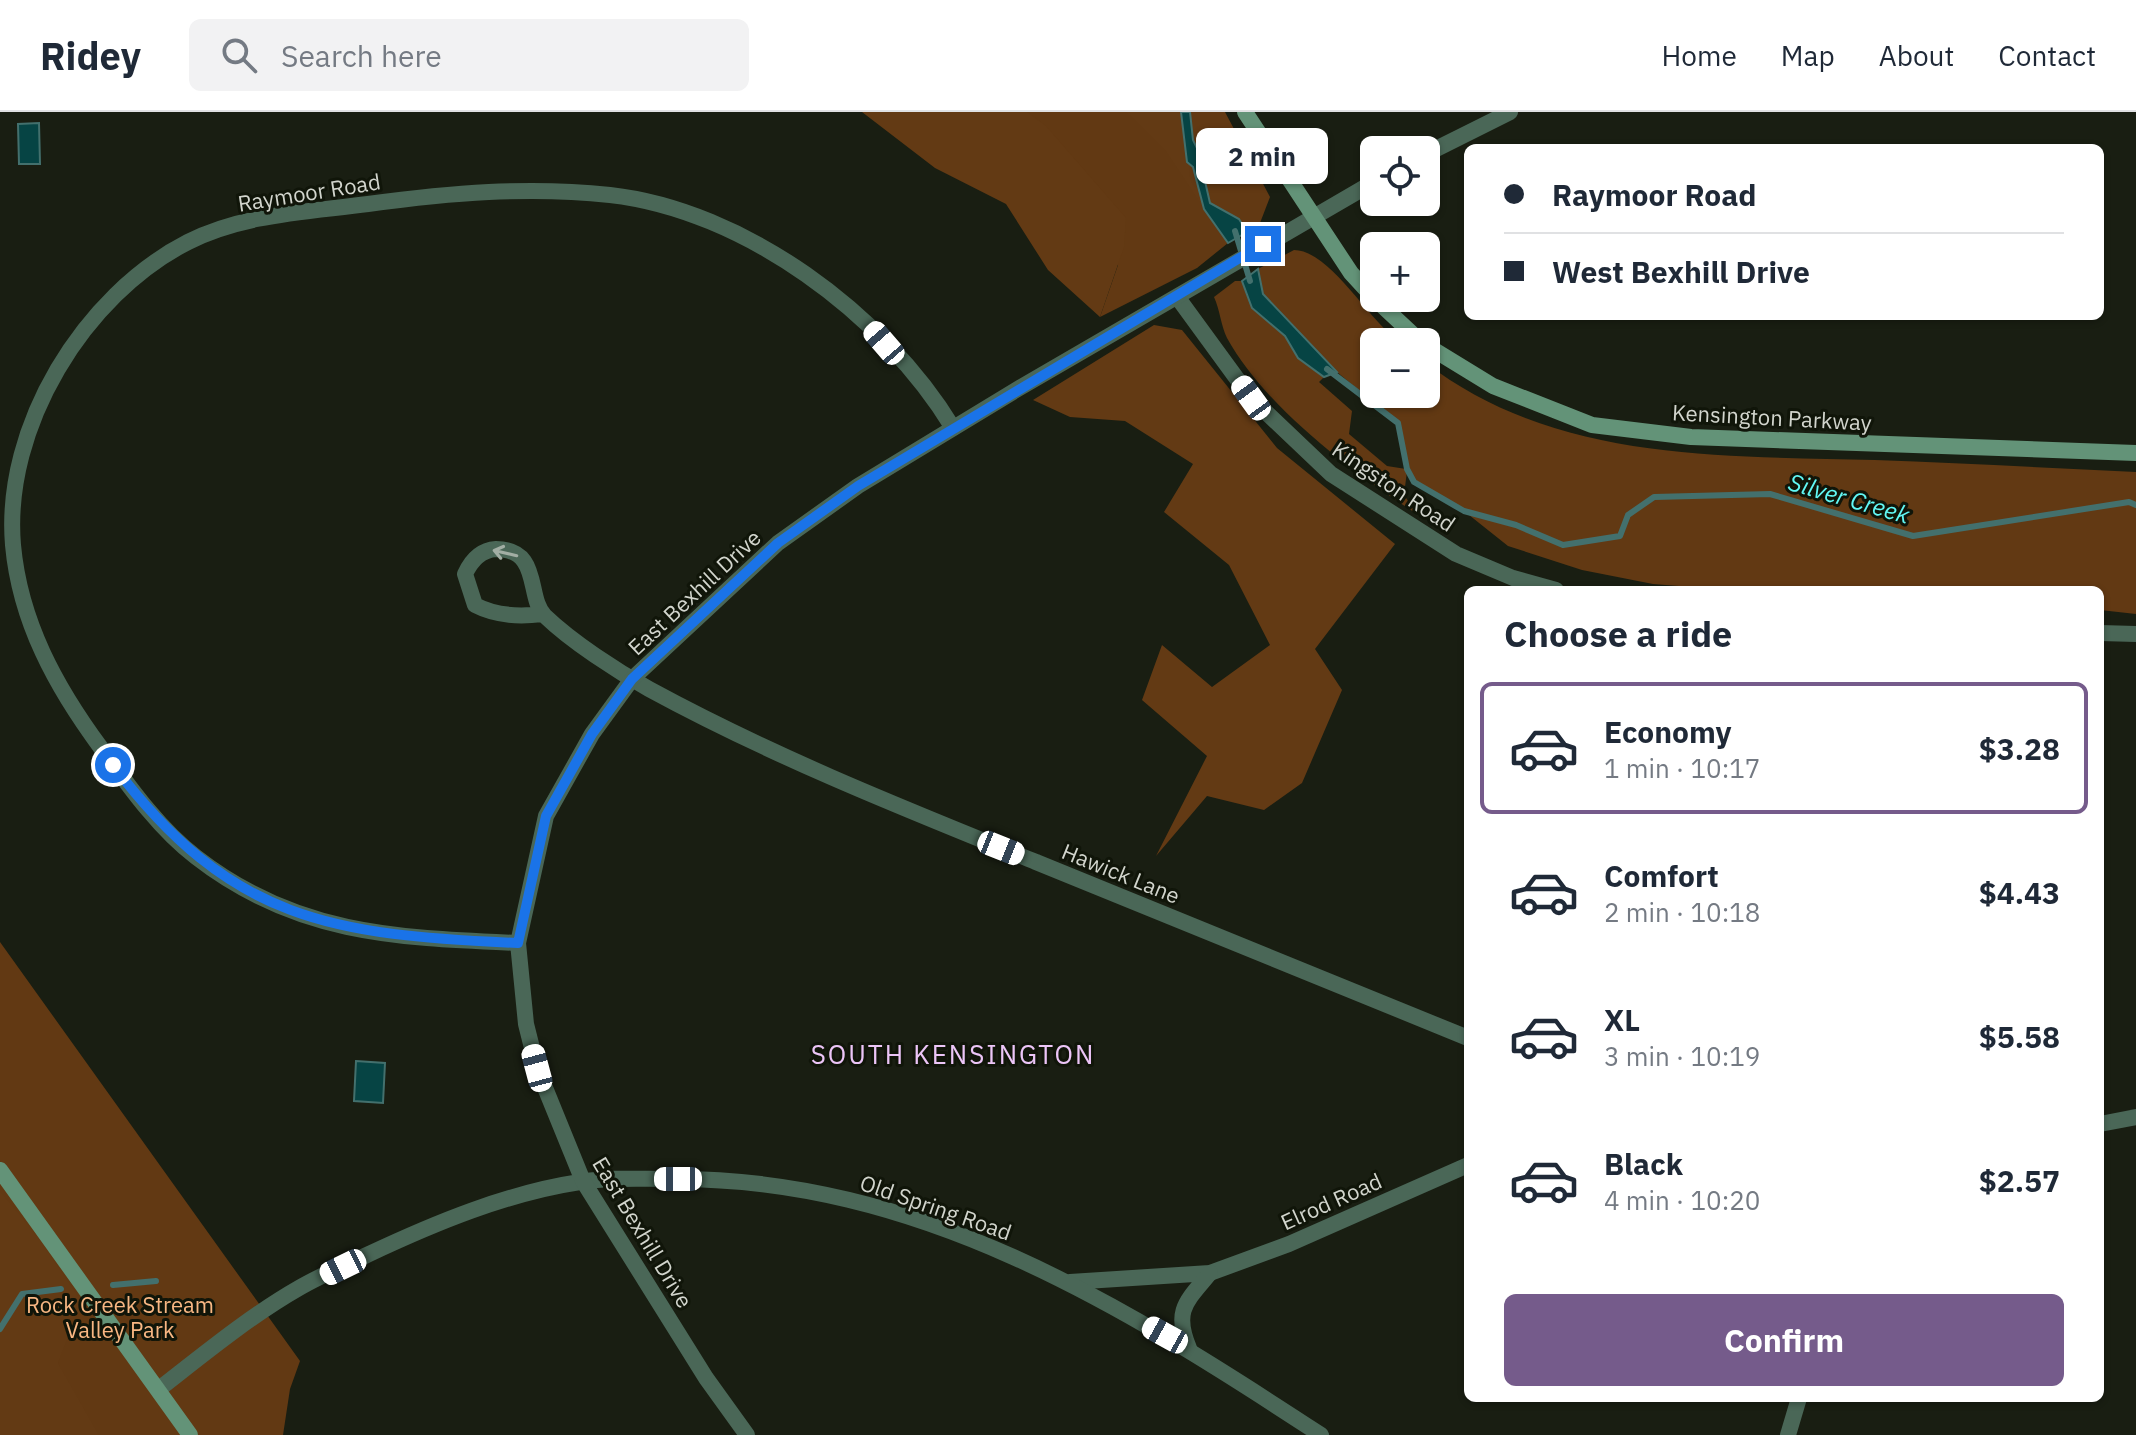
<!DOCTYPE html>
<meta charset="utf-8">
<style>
:root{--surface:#fff;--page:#f2f2f3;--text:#1f2937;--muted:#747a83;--line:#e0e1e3;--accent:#755b8b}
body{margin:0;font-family:"IBM Plex Sans",sans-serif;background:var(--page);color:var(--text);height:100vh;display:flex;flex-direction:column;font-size:30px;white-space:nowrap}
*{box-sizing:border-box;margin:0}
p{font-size:26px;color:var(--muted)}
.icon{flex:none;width:44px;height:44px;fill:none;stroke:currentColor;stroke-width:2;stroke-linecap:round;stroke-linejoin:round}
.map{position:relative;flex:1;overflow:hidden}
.side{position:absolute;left:1464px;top:474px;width:640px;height:816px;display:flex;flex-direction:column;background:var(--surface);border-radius:12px;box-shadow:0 2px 6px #0004}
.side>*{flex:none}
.top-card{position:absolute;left:1464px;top:32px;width:640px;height:176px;border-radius:12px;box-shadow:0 2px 6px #0004;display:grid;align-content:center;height:176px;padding:0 40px;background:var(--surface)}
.controls{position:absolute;left:1360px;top:24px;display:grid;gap:16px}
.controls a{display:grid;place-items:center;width:80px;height:80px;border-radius:12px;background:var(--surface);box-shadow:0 2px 6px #0004;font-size:40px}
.end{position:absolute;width:36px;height:36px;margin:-18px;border:10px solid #1a73e8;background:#fff;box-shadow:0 0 0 4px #fff}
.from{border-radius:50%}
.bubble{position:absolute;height:56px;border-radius:12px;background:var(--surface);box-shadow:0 2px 6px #0004;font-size:26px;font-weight:700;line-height:56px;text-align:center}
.car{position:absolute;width:24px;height:48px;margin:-24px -12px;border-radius:10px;box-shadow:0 0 6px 2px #0007;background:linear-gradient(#fff 24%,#345 0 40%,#fff 0 76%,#345 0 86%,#fff 0)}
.top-card b{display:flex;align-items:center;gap:28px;height:76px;font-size:30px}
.top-card b+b{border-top:2px solid var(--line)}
.top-card i{width:20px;height:20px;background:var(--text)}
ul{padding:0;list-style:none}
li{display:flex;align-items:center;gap:24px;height:132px;margin:0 16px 12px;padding:0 24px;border:4px solid transparent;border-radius:12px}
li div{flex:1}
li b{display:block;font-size:30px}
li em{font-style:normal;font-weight:700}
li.current{border-color:var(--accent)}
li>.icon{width:72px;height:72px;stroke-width:1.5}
h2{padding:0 40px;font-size:36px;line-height:96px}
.action{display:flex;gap:16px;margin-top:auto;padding:16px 40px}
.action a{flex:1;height:92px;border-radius:12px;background:var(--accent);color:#fff;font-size:32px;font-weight:700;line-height:92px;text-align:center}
header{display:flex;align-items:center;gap:48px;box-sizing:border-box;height:112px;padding:0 40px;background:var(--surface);border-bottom:2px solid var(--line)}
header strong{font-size:38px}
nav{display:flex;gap:44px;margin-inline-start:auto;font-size:28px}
.search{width:560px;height:72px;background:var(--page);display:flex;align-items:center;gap:20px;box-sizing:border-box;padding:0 28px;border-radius:12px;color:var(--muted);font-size:30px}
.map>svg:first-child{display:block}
.green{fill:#623913}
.forest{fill:#633a14}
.water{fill:#064444;stroke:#43706d;stroke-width:2}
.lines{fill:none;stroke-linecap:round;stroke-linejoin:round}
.stream{stroke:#43706d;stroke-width:6}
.street{stroke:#4a6757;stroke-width:16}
.secondary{stroke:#639378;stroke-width:16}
.oneway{stroke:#a2aea4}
.route{stroke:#1a73e8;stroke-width:10}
.labels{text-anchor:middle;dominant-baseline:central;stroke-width:6;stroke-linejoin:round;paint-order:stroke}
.street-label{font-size:22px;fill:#d2d5cd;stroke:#101509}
.park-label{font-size:22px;fill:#f8b783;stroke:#101509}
.water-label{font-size:24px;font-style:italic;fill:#62f8f5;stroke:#101509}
.quarter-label{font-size:26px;letter-spacing:2px;fill:#ecc5f7;stroke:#101509}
</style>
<header>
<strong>Ridey</strong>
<div class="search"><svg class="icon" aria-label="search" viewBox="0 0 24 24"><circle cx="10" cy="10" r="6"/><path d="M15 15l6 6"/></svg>Search here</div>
<nav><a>Home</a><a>Map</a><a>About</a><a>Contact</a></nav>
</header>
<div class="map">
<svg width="2136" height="1323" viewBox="0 0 2136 1323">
<rect width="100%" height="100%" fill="#191e12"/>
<g class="green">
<polygon points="975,0 1225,0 1270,85 1260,111 1247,120 1239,107 1222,121 1228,131 1197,156 1100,205 1118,153"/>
<path d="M1294,138C1329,138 1368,207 1399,230H1374V282H1426V251C1555,350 1720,344 1875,348C1962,351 2049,356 2136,360V502L2100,498V478H1730L1653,472L1582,458L1508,434L1464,399L1414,370L1407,359L1404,383L1417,402C1351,359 1266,296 1227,226C1221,214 1220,198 1214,185L1235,169H1242L1252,196L1285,224L1298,246L1324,265L1319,270L1352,299L1349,322L1387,354L1406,357L1398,311L1337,260L1263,182L1258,157Z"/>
<polygon points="0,830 300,1249 290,1277 283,1323 0,1323"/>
</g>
<g class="forest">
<polygon points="862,0 1027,0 1046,14 1126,106 1124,135 1100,205 1048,158 1006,92 935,56"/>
<polygon points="1126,0 1181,0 1187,50 1193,55 1204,97 1165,38"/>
<polygon points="1154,213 1182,218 1277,336 1395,432 1315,537 1342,578 1302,671 1264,698 1207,684 1156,744 1207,644 1142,588 1162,533 1212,575 1270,533 1229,453 1164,400 1193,352 1125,309 1070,305 1033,288"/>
<polygon points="0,1079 39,1126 82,1190 58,1251 99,1323 0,1323"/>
</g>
<g class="water">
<polygon points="1181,0 1190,0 1193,28 1209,61 1204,65 1210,91 1239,107 1247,120 1228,131 1204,97 1193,55 1187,50"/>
<polygon points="39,11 40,52 19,52 18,12"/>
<polygon points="1258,157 1263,182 1337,260 1324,265 1298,246 1285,224 1252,196 1242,169"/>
<polygon points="356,949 385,951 383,991 354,989"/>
</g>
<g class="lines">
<g class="stream">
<polyline points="1235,119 1250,169"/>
<polyline points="1327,257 1398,311 1407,357 1414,370 1464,399 1516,413 1563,433 1620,424 1628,403 1654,385 1770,382 1913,424 2129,390 2136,393"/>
<polyline points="113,1173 156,1169"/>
<polyline points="0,1217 22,1182 61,1177"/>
</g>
<g class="street">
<polyline points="1426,42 1510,0"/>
<polyline points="1178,186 1251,286 1331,362 1456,442 1513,466 1556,478"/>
<path d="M542,502C519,505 496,504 475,493L465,462C471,449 481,438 496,437C542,437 526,486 545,504C572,530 617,559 649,577C774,645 905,697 1036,750C1180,809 1324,868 1468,926"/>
<polyline points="2100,521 2136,522"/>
<path d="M518,831C398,826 296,823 196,745C159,717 128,673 101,636C56,575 20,510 13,433C3,315 84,183 188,130C243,102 308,100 368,92C449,81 528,74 610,83C744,98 884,202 953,316"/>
<polyline points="2100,1012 2136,1005"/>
<polyline points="1070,1170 1210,1161 1289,1132 1468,1053"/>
<path d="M1189,1236C1173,1198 1187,1189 1210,1161"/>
<path d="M159,1277C204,1242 250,1204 299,1176C321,1163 346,1153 369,1142C435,1111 507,1081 580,1070C609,1065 640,1067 670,1067C918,1065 1121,1192 1321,1323"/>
<polyline points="747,1323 706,1266 583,1069 537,956 526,912 518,831 546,704 592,622 632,567 778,431 858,374 1016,278 1374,70"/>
<polyline points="1788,1323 1799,1286"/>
</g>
<g class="secondary">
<polyline points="1245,0 1351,161 1374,186"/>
<polyline points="1374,186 1421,230"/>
<polyline points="1426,233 1493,274 1592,313 1691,325 2136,341"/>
<polyline points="0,1058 190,1323"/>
</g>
</g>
<defs><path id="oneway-shaft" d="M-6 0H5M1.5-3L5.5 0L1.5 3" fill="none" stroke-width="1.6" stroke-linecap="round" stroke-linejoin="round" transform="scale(2)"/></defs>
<use class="oneway" href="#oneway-shaft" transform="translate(505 441) rotate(-167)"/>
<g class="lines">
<path class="route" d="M113,653C231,810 333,823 518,831L546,704L592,622L632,567L778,431L858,374L1263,132"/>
</g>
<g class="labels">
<g class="street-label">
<text transform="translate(309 80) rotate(-9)">Raymoor Road</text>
<text transform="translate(1772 305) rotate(3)">Kensington Parkway</text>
<text transform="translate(1394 374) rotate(34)">Kingston Road</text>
<text transform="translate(694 480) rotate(-43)">East Bexhill Drive</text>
<text transform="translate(1121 761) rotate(22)">Hawick Lane</text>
<text transform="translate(1331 1089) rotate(-24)">Elrod Road</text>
<text transform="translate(936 1095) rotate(19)">Old Spring Road</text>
<text transform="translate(643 1120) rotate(59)">East Bexhill Drive</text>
</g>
<g class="park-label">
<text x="120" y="1192">Rock Creek Stream<tspan x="120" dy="25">Valley Park</tspan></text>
</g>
<g class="water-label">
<text transform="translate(1849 386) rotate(16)">Silver Creek</text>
</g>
<g class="quarter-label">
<text x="953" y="942">SOUTH KENSINGTON</text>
</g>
</g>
</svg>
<div class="controls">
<a><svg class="icon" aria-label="locate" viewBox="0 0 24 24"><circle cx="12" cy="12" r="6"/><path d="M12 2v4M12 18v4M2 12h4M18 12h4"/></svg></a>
<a>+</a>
<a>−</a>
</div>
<i class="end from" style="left:113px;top:653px"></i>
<i class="end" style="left:1263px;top:132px"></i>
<div class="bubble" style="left:1196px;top:16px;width:132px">2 min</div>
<i class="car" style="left:884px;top:231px;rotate:319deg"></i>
<i class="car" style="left:1251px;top:286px;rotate:324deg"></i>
<i class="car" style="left:1001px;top:736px;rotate:112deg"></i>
<i class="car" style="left:537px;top:956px;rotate:345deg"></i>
<i class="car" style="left:678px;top:1067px;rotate:270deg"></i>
<i class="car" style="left:343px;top:1155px;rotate:244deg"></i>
<i class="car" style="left:1165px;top:1223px;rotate:299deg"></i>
<div class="top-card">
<b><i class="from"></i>Raymoor Road</b>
<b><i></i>West Bexhill Drive</b>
</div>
<section class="side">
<h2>Choose a ride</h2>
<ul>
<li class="current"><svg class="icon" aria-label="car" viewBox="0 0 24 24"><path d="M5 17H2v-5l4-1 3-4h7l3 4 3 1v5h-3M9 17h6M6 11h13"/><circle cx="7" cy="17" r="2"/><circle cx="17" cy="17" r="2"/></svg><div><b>Economy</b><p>1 min · 10:17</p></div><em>$3.28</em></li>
<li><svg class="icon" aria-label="car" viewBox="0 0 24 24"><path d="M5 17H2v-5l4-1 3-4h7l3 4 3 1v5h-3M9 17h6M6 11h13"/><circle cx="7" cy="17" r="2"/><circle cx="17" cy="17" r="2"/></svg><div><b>Comfort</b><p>2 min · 10:18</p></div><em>$4.43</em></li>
<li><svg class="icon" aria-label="car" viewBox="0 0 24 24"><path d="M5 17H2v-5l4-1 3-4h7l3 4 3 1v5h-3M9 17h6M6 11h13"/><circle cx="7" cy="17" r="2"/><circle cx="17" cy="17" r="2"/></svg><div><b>XL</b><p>3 min · 10:19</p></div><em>$5.58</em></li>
<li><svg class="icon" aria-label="car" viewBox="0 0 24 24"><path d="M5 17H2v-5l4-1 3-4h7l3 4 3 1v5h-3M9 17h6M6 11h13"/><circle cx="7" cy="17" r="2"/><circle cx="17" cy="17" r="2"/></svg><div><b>Black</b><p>4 min · 10:20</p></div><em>$2.57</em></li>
</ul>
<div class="action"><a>Confirm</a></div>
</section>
</div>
